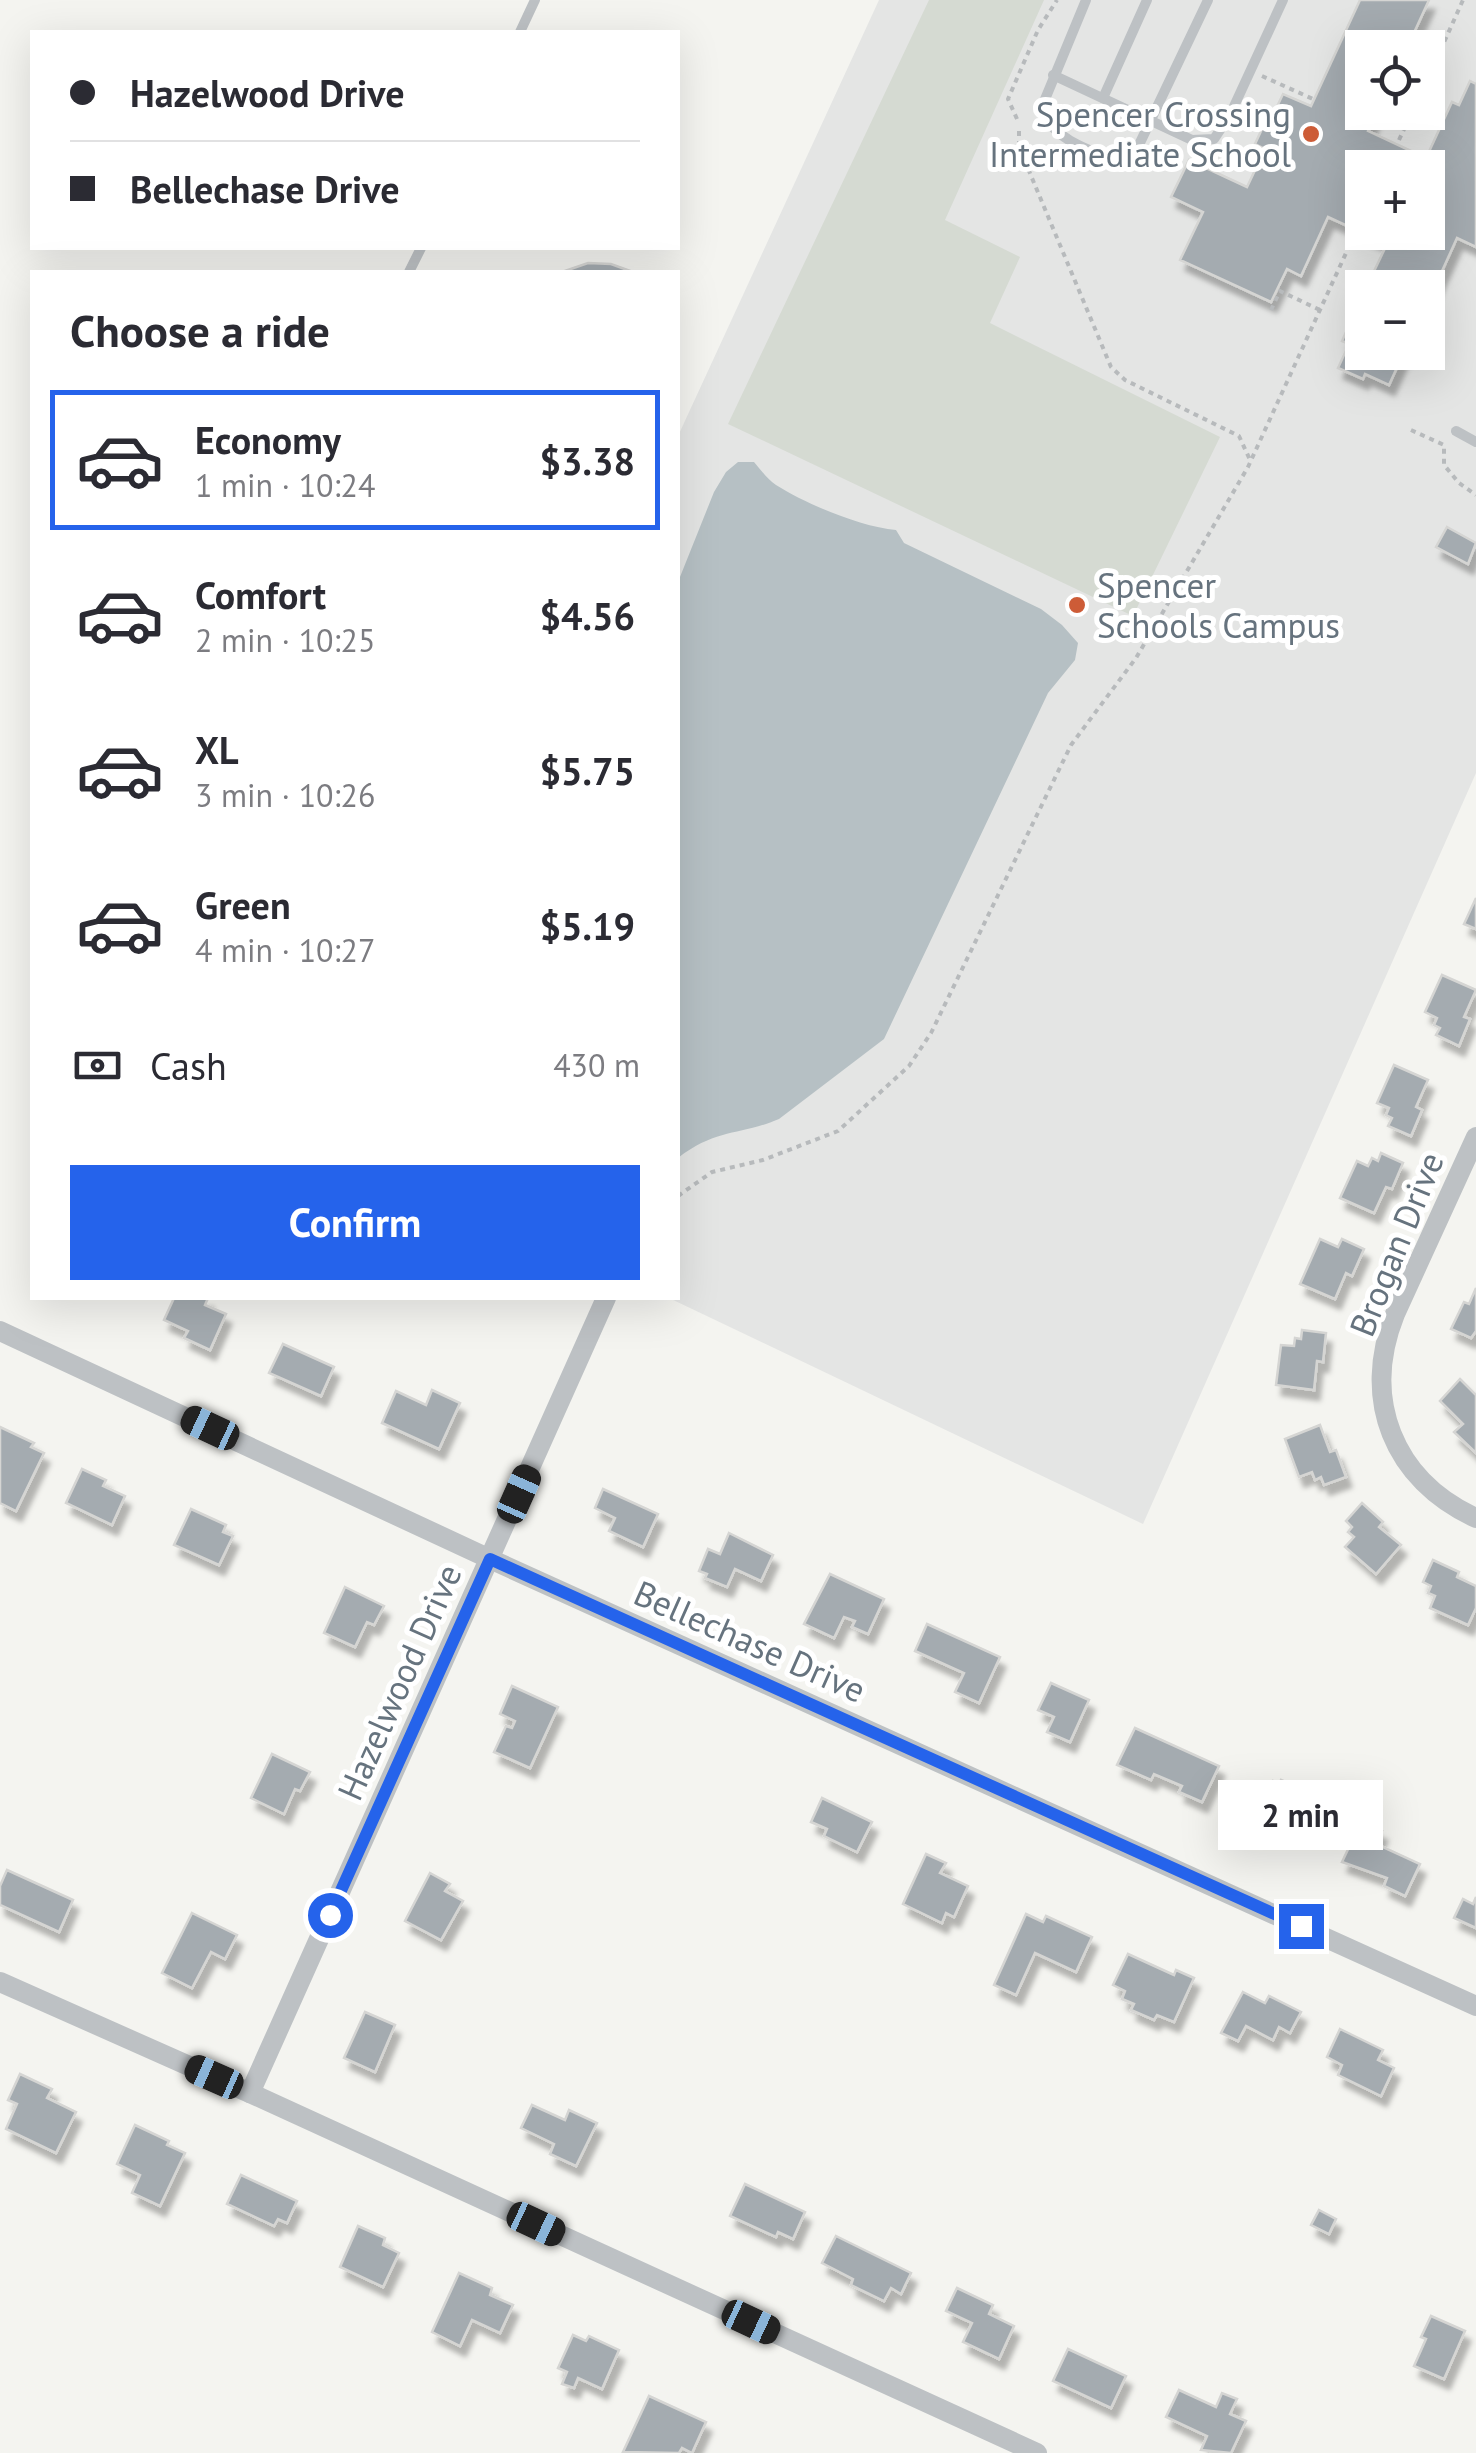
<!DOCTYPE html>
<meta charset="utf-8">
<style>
:root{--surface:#fff;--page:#f7f7f7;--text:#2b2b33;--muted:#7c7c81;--line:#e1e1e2;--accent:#2563eb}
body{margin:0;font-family:"PT Sans",sans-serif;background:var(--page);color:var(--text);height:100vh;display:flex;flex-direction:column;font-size:38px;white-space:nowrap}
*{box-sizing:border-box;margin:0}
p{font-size:32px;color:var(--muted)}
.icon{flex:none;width:55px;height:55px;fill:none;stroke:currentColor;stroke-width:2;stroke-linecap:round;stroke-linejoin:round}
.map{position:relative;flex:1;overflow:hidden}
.panel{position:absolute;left:30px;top:270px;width:650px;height:1030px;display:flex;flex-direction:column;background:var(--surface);border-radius:0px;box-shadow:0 10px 40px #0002}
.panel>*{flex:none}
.top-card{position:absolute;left:30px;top:30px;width:650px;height:220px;border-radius:0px;box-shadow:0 10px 40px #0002;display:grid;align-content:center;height:220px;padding:0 40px;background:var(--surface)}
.controls{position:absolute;left:1345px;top:30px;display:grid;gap:20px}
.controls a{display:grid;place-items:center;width:100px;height:100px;border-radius:0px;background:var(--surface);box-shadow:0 10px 40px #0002;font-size:50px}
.end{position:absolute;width:45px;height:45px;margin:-22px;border:12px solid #2563eb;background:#fff;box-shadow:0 0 0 5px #fff}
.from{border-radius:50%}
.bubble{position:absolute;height:70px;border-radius:0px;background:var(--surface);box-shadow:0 10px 40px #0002;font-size:32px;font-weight:700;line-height:70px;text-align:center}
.car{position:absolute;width:30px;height:60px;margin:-30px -15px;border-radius:12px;box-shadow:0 0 8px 2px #0007;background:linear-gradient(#222 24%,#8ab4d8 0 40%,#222 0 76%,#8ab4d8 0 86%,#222 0)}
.top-card b{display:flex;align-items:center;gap:35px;height:95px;font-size:38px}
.top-card b+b{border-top:2px solid var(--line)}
.top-card i{width:25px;height:25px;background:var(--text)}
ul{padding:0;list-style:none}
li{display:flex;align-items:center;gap:30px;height:140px;margin:0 20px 15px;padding:0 20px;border:5px solid transparent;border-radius:0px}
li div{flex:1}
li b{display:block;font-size:38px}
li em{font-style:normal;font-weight:700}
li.on{border-color:var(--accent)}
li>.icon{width:90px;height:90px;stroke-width:1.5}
h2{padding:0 40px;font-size:45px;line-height:120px}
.pay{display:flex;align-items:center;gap:25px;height:110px;padding:0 40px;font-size:38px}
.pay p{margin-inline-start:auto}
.primary-button{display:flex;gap:20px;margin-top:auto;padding:20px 40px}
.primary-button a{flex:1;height:115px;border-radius:0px;background:var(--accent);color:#fff;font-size:40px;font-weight:700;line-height:115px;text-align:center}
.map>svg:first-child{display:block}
.built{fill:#e4e5e4;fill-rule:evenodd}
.green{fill:#d5dad2}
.water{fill:#b6c0c4}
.building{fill:#a4abb0;stroke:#d5d5d3;stroke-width:2.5;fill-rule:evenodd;filter:url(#shadow)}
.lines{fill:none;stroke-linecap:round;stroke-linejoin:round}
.path{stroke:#b7babc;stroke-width:4;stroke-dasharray:5 5;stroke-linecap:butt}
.lane{stroke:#bdc1c4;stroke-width:10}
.street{stroke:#bdc1c4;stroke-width:20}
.route{stroke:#2563eb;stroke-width:12}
.poi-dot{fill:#cd5c37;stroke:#fff;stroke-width:4}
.labels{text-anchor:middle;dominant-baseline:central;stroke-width:10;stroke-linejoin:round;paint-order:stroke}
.poi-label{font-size:35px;fill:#66737e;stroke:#fff;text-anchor:end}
.street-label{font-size:35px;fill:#66737e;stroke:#fff}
</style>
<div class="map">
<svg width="1476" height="2453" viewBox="0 0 1476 2453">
<defs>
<filter id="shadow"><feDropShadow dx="5.5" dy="10" stdDeviation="2.5" flood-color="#0004"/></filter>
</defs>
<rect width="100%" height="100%" fill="#f4f4f0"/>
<path class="built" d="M879,0H1476V773L1143,1524L669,1298H678V436ZM1362,48H1428V112H1362ZM1362,168H1428V232H1362ZM1362,288H1428V352H1362Z"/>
<polygon class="green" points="929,0 1044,0 945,220 1020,257 990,323 1220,437 1133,616 728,424"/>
<path class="water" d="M738,462H754C761,470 768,480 776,485C806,504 861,527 896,530L904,543L1041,609L1062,625L1078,643L1075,660L1048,693L884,1039L779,1119C739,1136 717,1128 678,1158V582L714,492L726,472Z"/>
<g class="building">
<path d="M1360,0H1429L1407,48H1362V112H1376L1368,131L1426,158L1452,102L1459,105L1470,81L1476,84V247L1457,238L1428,302V288H1366L1387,244L1328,217L1301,276L1287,269L1271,302L1180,260L1203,212L1171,197L1189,160L1247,187L1265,149L1255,144L1268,116L1272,117L1283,94L1311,106ZM1362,168H1428V232H1362Z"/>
<polygon points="588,263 611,264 633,272 562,272"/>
<polygon points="1362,296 1362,352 1404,352 1389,385 1365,374 1363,379 1338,368 1349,344 1342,341"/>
<polygon points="1447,527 1476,543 1468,564 1436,547"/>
<polygon points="1476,898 1476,929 1464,924"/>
<polygon points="1442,975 1476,990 1464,1017 1470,1019 1459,1046 1436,1035 1440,1028 1434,1025 1437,1018 1425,1012"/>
<polygon points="1394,1065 1428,1080 1416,1107 1422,1110 1411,1136 1388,1126 1392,1118 1386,1115 1389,1108 1377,1103"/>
<polygon points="1381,1153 1403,1163 1392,1189 1386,1187 1374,1213 1340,1198 1357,1161 1368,1166 1372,1158 1378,1161"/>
<polygon points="1320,1239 1338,1247 1342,1239 1364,1249 1352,1276 1346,1273 1335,1299 1300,1284"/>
<polygon points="1476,1288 1476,1331 1471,1338 1451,1329 1464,1302 1469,1304"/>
<polygon points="174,1298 208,1298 205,1305 226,1314 210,1350 184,1338 188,1331 164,1320"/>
<polygon points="1302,1330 1326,1333 1323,1362 1317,1361 1314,1390 1276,1385 1281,1345 1294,1346 1295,1338 1301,1339"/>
<polygon points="283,1344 334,1367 321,1396 269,1373"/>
<polygon points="1460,1379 1476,1395 1476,1453 1454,1432 1463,1424 1440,1401"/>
<polygon points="432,1390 460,1403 439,1449 382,1423 396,1391 426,1405"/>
<polygon points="1320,1425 1330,1452 1336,1450 1346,1477 1324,1485 1321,1477 1315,1480 1312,1472 1299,1477 1285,1439"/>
<polygon points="0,1427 34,1443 31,1447 44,1453 16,1511 0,1503"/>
<polygon points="82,1469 106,1480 103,1486 125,1496 112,1525 66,1503"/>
<polygon points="603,1489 658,1514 643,1547 609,1531 615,1518 595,1508"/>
<polygon points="1362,1503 1383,1522 1379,1527 1401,1545 1376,1574 1345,1547 1354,1537 1348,1532 1352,1527 1346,1521"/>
<polygon points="191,1509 226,1525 223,1532 233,1536 219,1565 174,1545"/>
<polygon points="729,1533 773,1555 761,1581 735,1569 727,1587 705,1578 707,1574 699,1571 708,1549 720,1554"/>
<polygon points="1433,1560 1459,1572 1457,1577 1476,1586 1476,1608 1468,1625 1430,1608 1435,1596 1428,1593 1431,1586 1423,1582"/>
<polygon points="830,1574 884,1599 868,1634 852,1627 855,1621 844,1617 834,1638 804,1624"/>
<polygon points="345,1587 384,1606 374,1625 367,1622 355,1647 324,1633"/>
<polygon points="927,1624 1000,1657 979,1703 955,1692 964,1673 915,1651"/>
<polygon points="1051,1683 1089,1700 1070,1742 1047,1732 1054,1717 1038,1710"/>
<polygon points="512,1686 558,1707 530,1768 494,1752 506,1726 512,1728 515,1721 500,1714"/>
<polygon points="1135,1728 1219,1766 1202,1802 1179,1792 1182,1786 1154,1774 1151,1780 1117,1765"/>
<polygon points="272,1754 310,1772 300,1791 295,1789 284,1814 251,1798"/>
<polygon points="1281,1780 1307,1792 1306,1796 1312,1799 1301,1825 1277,1814 1268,1832 1238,1819 1248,1798 1262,1804 1273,1781 1279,1784"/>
<polygon points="822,1798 872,1822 857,1852 824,1836 827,1829 811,1822"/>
<polygon points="1361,1822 1382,1831 1376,1844 1420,1864 1405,1896 1384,1886 1387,1878 1342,1862"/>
<polygon points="926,1854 946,1863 940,1873 968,1886 954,1917 946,1913 942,1923 903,1904"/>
<polygon points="7,1870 73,1900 59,1932 0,1905 0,1886"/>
<polygon points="430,1873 450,1884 445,1891 463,1901 441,1940 405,1921"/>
<polygon points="1476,1897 1476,1928 1454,1918 1463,1899 1473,1904"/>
<polygon points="192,1913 237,1935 225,1959 211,1952 192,1988 162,1973"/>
<polygon points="1026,1914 1043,1922 1046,1916 1092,1937 1076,1972 1035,1953 1016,1995 994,1985"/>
<polygon points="1128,1954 1174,1975 1176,1970 1194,1978 1174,2022 1157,2015 1154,2020 1131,2010 1134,2004 1122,1999 1125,1991 1113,1985"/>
<polygon points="1243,1992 1265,2003 1269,1996 1301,2012 1290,2033 1279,2027 1273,2040 1246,2026 1238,2041 1221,2033"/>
<polygon points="365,2012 395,2025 375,2072 344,2058"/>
<polygon points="1340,2029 1383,2050 1378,2060 1394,2068 1381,2096 1338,2075 1342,2065 1327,2057"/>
<polygon points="20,2074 52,2089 47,2098 76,2112 56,2153 6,2129 17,2104 8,2100"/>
<polygon points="532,2105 565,2120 569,2110 597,2123 576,2166 550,2154 554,2144 521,2128"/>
<polygon points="135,2125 169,2141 167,2145 185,2153 160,2206 132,2193 140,2175 117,2164"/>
<polygon points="241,2175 297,2201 287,2223 278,2219 274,2226 227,2204"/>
<polygon points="745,2184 805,2212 793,2239 778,2232 776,2237 730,2216"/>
<polygon points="1319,2210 1336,2219 1329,2234 1311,2225"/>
<polygon points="358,2226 385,2238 383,2245 399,2253 383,2287 340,2267"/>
<polygon points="836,2236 911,2273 901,2294 891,2288 884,2301 851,2285 853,2279 822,2263"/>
<polygon points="459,2273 492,2288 490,2295 513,2305 500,2333 472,2320 460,2346 432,2332"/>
<polygon points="957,2288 993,2305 989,2314 1014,2326 999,2359 963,2342 972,2323 946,2311"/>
<polygon points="1431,2316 1465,2331 1444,2379 1414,2366 1426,2339 1421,2337"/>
<polygon points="573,2335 586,2341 589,2336 619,2350 602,2389 578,2378 574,2388 562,2384 567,2372 558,2368"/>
<polygon points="1068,2349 1126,2376 1111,2408 1053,2381"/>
<polygon points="1179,2390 1216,2407 1222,2393 1237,2399 1230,2414 1246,2421 1231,2453 1201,2450 1207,2436 1166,2417"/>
<polygon points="649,2396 706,2422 692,2453 682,2448 679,2453 623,2452"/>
</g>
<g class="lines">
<g class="path">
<polyline points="1262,76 1313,99"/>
<polyline points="1428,78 1463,0"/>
<polyline points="1017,119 1008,99 1038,30 1057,0"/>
<polyline points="1019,131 1019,147 1111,367 1125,380 1239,436 1251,462"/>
<polyline points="1399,140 1412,112"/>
<polyline points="1271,310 1280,291 1320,310"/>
<polyline points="1411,430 1444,445 1444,465 1459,483 1476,495"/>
<polyline points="678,1196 712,1172 763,1160 838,1131 909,1066 931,1033 1071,745 1136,658 1248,467 1352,240"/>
</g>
<g class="lane">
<path d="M1086,0L1041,109C1054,140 1088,150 1118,161L1137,149L1208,0"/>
<polyline points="520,32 535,0"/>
<polyline points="1053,75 1192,140 1214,139 1230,115 1283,0"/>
<polyline points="1103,98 1147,0"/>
<polyline points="409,272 421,248"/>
<polyline points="1456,431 1476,442"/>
</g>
<g class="street">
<path d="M1476,1137L1395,1314C1361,1399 1393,1480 1476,1518"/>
<polyline points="0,1331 490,1559 1476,2006"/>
<polyline points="0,1982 250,2093 1037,2453"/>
<polyline points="250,2093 606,1298"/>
</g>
</g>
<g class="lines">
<polyline class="route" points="330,1915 490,1559 1301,1926"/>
</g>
<g class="poi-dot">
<circle cx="1311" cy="134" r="10"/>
<circle cx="1077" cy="605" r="10"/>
</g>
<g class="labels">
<g class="poi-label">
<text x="1291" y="114">Spencer Crossing<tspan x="1291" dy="40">Intermediate School</tspan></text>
<text x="1097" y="585" text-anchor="start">Spencer<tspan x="1097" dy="40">Schools Campus</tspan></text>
</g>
<g class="street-label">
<text transform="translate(1396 1244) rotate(-68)">Brogan Drive</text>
<text transform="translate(750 1641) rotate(24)">Bellechase Drive</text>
<text transform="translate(399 1682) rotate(-66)">Hazelwood Drive</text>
</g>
</g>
</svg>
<div class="controls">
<a><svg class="icon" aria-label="locate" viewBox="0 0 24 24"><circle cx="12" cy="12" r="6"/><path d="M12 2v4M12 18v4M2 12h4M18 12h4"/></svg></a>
<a>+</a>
<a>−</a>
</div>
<i class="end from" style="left:330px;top:1915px"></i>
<i class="end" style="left:1301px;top:1926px"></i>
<div class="bubble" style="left:1218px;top:1780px;width:165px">2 min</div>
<i class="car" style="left:210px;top:1428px;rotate:295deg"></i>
<i class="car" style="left:519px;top:1494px;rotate:24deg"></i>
<i class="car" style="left:214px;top:2077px;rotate:294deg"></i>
<i class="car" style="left:536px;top:2224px;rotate:115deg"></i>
<i class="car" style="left:751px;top:2322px;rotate:115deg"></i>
<div class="top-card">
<b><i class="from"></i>Hazelwood Drive</b>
<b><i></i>Bellechase Drive</b>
</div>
<section class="panel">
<h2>Choose a ride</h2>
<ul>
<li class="on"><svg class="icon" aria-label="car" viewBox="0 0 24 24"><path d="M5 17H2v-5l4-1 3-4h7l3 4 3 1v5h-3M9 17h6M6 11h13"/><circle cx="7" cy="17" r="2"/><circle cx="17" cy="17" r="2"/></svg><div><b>Economy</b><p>1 min · 10:24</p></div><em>$3.38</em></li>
<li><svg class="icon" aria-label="car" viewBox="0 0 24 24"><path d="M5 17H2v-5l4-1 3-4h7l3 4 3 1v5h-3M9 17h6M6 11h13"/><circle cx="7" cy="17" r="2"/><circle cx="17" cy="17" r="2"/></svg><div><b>Comfort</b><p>2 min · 10:25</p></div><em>$4.56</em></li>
<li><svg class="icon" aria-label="car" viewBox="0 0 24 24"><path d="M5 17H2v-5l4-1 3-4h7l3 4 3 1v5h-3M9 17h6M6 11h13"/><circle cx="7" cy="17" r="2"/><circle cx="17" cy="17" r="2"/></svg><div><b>XL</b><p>3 min · 10:26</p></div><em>$5.75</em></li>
<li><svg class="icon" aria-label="car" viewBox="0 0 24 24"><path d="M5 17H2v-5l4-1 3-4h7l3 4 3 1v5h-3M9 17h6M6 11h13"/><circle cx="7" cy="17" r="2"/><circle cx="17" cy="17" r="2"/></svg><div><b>Green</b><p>4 min · 10:27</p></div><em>$5.19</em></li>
</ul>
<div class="pay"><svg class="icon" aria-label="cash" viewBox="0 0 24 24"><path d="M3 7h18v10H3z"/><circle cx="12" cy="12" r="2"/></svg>Cash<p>430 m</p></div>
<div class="primary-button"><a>Confirm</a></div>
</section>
</div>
